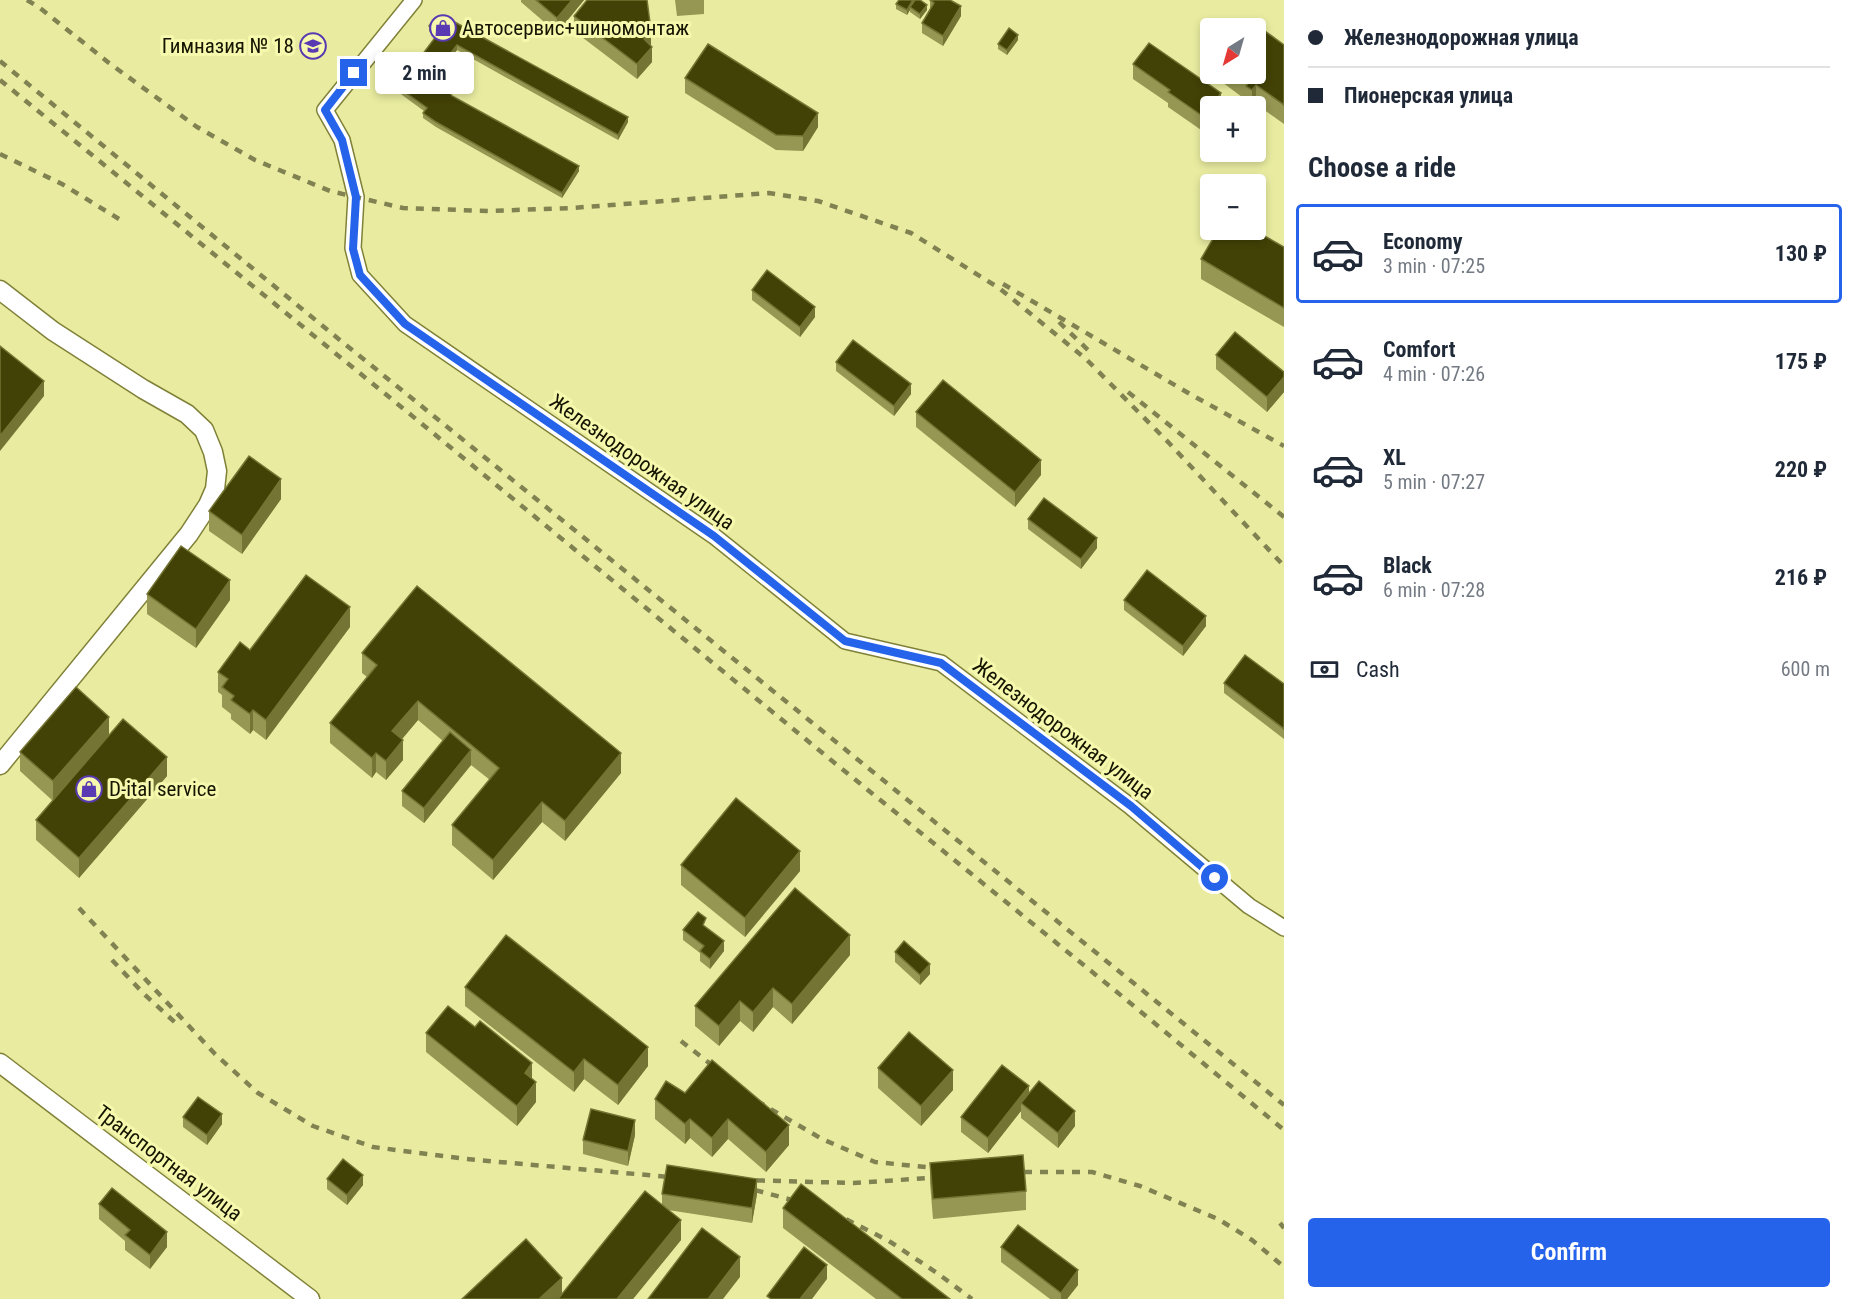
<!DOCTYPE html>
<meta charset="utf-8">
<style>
:root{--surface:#fff;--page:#f2f2f3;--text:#1f2937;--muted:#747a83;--line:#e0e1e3;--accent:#2563eb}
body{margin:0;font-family:"Roboto Condensed",sans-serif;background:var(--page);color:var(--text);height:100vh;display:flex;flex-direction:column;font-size:22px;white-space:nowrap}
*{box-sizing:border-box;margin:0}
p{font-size:20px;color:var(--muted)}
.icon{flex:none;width:33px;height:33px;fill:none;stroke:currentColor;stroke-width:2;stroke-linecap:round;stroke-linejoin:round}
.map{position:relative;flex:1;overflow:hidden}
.drawer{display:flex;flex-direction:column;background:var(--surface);width:570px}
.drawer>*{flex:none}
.top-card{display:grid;align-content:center;height:132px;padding:0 24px;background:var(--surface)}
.needle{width:39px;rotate:217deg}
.tools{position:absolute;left:1200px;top:18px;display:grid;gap:12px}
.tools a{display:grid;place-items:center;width:66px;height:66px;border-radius:6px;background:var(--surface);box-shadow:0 3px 9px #0003;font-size:30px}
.end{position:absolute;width:27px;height:27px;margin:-14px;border:8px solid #2563eb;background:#fff;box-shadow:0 0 0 3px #fff}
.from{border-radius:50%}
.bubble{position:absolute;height:42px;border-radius:6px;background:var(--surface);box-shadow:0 3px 9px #0003;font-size:20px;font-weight:700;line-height:42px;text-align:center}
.top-card b{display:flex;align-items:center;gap:21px;height:57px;font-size:22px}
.top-card b+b{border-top:2px solid var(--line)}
.top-card i{width:15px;height:15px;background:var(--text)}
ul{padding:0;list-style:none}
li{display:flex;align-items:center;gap:18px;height:99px;margin:0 12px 9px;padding:0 12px;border:3px solid transparent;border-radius:6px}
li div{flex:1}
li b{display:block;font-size:22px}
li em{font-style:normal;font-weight:700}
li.on{border-color:var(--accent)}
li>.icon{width:54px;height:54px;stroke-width:1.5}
h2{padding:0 24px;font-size:27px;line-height:72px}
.pay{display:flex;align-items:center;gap:15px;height:66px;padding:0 24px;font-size:22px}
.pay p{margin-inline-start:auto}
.action{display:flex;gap:12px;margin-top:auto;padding:12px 24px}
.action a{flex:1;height:69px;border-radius:6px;background:var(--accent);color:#fff;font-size:24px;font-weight:700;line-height:69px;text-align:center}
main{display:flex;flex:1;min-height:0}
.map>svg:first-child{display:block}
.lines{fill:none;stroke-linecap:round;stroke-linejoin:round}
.minor-casing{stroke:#808138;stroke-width:18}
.tertiary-casing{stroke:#808138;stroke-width:21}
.minor{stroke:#fff;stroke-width:15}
.tertiary{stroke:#fff;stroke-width:18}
.rail{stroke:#808251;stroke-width:4.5;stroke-dasharray:8 8;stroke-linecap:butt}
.wall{fill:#969753}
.shaded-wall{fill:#747534}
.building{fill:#424206;stroke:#747534;stroke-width:1.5}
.route{stroke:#2563eb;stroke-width:8}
.labels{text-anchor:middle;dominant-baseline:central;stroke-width:6;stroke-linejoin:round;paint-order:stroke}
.poi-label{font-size:21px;fill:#141400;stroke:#f6f9ad;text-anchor:start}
.street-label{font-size:21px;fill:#141400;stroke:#f6f9ad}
</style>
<main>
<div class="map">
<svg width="1284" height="1299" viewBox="0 0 1284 1299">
<rect width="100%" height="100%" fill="#e9eca0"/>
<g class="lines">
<g class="minor-casing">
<polyline id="minor" points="414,0 325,110 342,140 356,197 353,248 360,275 405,324 714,536 845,641 941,663 1130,806 1249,906 1284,928"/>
</g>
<g class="tertiary-casing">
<g id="tertiary">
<polyline points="0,290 53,331 143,389 187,414 204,430 213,452 217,471 215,489 208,505 189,534 0,765"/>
<polyline points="0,1063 310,1299"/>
</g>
</g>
<use href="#minor" class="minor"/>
<use href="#tertiary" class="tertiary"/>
<g class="rail">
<polyline points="27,0 40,8 109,63 197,127 255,160 330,191 403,208 488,211 572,208 769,193 818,201 911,233 999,288 1086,359 1169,443 1284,566"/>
<polyline points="0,61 335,336 1284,1105"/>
<polyline points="0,80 405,410 831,760 1112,988 1284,1130"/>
<polyline points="0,154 62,184 119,219"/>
<polyline points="1003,284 1190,394 1284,446"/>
<polyline points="1059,322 1089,351"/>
<polyline points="1128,392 1284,517"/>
<polyline points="79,908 215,1054 258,1093 313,1126 373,1147 466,1159 681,1178"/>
<polyline points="112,960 144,994 180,1027"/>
<polyline points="681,1041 722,1073"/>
<polyline points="757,1101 822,1139 875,1162 945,1169"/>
<polyline points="1008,1172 1092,1172 1140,1186 1218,1219 1252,1240 1284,1267"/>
<polyline points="741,1180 853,1183 945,1177"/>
<polyline points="740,1186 807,1204"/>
<polyline points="832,1212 889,1241 937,1273 972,1299"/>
<polyline points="1280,1223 1284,1228"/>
</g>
</g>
<g class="wall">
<polygon points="521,0 584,0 557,33 521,2"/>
<polygon points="675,0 704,0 704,14 677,16"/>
<polygon points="930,0 961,16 943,46 922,33 922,23 930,9"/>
<polygon points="896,4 927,10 920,19 910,12 910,10 907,15 896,9"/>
<polygon points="574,16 651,45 652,62 637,79 574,31"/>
<polygon points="429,26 628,122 618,140 457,50 437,76 452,96 579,171 562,198 436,127 423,118 423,113 424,111 398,92 398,87 435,38 429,31"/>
<polygon points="1018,40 1007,55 998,49 998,44"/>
<polygon points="1284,45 1284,124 1256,104 1254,106 1247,106 1246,100 1218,79 1218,74 1256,74"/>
<polygon points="1133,64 1221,106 1210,106 1210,122 1204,132 1168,107 1168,103 1133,79"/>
<polygon points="685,78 818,127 803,151 776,150 685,93"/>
<polygon points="1284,247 1284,327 1201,279 1201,259"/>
<polygon points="752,290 815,317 800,337 752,300"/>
<polygon points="1216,355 1284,372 1284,392 1267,412 1216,369"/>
<polygon points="836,362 911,394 894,416 836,371"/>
<polygon points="916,412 1041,475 1015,507 916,427"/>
<polygon points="281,499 242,554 209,531 209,511"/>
<polygon points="1028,519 1097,548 1081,569 1028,529"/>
<polygon points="147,594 230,600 196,648 147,614"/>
<polygon points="1124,600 1206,626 1183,656 1124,610"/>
<polygon points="350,627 266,740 253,730 250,734 231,719 231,714 222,707 222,695 218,692 218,672 250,650"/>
<polygon points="362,653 621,773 565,841 542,822 493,880 452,845 452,825 490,780 471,765 424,823 402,806 402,791 443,741 418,720 402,739 403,760 386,780 376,772 372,778 330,743 330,723 367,677 362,673"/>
<polygon points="1224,683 1284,684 1284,739 1224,693"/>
<polygon points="109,735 167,776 79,878 36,840 36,820 53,801 20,771 20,752"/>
<polygon points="681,865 800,871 745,937 681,885"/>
<polygon points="706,927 724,951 710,969 700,961 700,953 683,940 683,930"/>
<polygon points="895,952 930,974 920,985 895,962"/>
<polygon points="850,955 792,1024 773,1007 753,1032 740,1021 719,1046 695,1026 695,1006"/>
<polygon points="465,987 648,1066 618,1105 584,1079 574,1092 465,1006"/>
<polygon points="426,1033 532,1079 536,1102 517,1126 426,1052"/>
<polygon points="878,1068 953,1090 921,1126 878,1088"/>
<polygon points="685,1093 789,1145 766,1172 728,1139 712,1157 690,1138 685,1144 655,1119 655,1099"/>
<polygon points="1029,1093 1075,1126 1058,1148 1021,1118 1021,1111 988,1153 961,1132 961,1117"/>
<polygon points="183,1117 222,1124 207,1145 183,1127"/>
<polygon points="635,1135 628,1166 583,1154 583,1140"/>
<polygon points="930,1163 1026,1191 1026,1210 933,1219 930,1183"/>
<polygon points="327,1179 363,1185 347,1205 327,1189"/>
<polygon points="662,1194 757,1194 752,1223 668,1210 681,1240 633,1299 462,1299 562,1294 662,1205"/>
<polygon points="99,1204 167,1247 150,1269 125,1250 125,1241 99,1219"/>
<polygon points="783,1208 950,1299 876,1299 783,1228"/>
<polygon points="1001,1247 1078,1285 1067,1299 1050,1299 1001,1262"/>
</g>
<g class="shaded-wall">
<polygon points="572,0 584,0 557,33 557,18"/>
<polygon points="913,0 915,0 910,7 910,10 907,15 907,10"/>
<polygon points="927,5 927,10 920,19 920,14"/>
<polygon points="961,6 961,16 943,46 943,36"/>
<polygon points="651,30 651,45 644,54 644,39"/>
<polygon points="1018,35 1018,40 1007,55 1007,50"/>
<polygon points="457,45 457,50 435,78 435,73"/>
<polygon points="652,47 652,62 637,79 637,64"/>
<polygon points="1256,85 1256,104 1254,106 1252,106 1252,90"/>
<polygon points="1221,93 1221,106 1211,106"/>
<polygon points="1210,107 1210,122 1204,132 1204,117"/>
<polygon points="818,113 818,127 803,151 803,136"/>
<polygon points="628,117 628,122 618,140 618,135"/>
<polygon points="579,166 579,171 562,198 562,193"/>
<polygon points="815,307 815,317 800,337 800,327"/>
<polygon points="1284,377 1284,392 1267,412 1267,397"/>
<polygon points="44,381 44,396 0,451 0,436"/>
<polygon points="911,384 911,394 894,416 894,406"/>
<polygon points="1041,460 1041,475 1015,507 1015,492"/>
<polygon points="281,479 281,499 242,554 242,535"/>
<polygon points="1097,538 1097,548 1081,569 1081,559"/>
<polygon points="230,580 230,600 196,648 196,629"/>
<polygon points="350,607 350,627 266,740 266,720"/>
<polygon points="1206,616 1206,626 1183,656 1183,646"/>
<polygon points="418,701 418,720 392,751 392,731"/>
<polygon points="253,710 253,730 250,734 250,714"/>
<polygon points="109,717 109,736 53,801 53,781"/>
<polygon points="403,740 403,760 386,780 386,761"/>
<polygon points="471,750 471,765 424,823 424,808"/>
<polygon points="376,753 376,772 372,778 372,758"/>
<polygon points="621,753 621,773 565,841 565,821"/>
<polygon points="167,757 167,776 79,878 79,858"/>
<polygon points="542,802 542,822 493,880 493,860"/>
<polygon points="800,851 800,871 745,937 745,918"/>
<polygon points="850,935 850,955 792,1024 792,1004"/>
<polygon points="724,941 724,951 710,969 710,959"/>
<polygon points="930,964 930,974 920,985 920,975"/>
<polygon points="773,988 773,1007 753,1032 753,1012"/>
<polygon points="740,1001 740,1021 719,1046 719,1026"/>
<polygon points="648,1047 648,1066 618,1105 618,1085"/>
<polygon points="584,1059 584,1079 574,1092 574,1072"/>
<polygon points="532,1063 532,1083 525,1073"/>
<polygon points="953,1070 953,1090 921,1126 921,1106"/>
<polygon points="536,1082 536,1102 517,1126 517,1106"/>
<polygon points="1029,1086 1029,1101 1021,1103 1021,1111 988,1153 988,1138"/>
<polygon points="1075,1111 1075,1126 1058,1148 1058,1133"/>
<polygon points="222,1114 222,1124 207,1145 207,1135"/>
<polygon points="690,1119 690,1138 685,1144 685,1124"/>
<polygon points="728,1119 728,1139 712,1157 712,1138"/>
<polygon points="635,1120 635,1135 628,1166 628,1151"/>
<polygon points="789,1125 789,1145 766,1172 766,1152"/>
<polygon points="363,1175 363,1185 347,1205 347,1195"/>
<polygon points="757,1179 757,1194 752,1223 752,1208"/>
<polygon points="681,1220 681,1240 633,1299 617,1299"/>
<polygon points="167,1232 167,1247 150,1269 150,1255"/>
<polygon points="740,1257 740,1277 723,1299 708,1299"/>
<polygon points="827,1265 827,1279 812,1299 800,1299"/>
<polygon points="1078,1270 1078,1285 1067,1299 1061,1299 1061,1293"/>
<polygon points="562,1278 562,1297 560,1299 539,1299"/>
</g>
<g class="building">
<polygon points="536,0 572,0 557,18"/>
<polygon points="587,0 647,0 651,30 644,39 652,47 637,64 574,16"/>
<polygon points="899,0 913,0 907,10 896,4"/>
<polygon points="915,0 920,0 927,5 920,14 910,7"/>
<polygon points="930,0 950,0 961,6 943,36 922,23 934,3"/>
<polygon points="451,20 628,117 618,135 457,45 435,73 452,96 579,166 562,193 436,122 423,113 427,108 398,87 437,35 429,26 432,22"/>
<polygon points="1235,20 1245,27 1244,28 1229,28"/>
<polygon points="1254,23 1284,45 1284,105 1256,85 1252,90 1246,86 1249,82 1237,74 1256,74 1256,28 1251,28"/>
<polygon points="1009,28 1018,35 1007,50 998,44"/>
<polygon points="1149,43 1221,93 1204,117 1168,92 1170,90 1133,64"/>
<polygon points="708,44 818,113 803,136 776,135 685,78"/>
<polygon points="1218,230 1254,230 1284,247 1284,308 1201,259"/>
<polygon points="767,270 815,307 800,327 752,290"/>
<polygon points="1235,332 1284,372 1284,377 1267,397 1216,355"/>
<polygon points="853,340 911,384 894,406 836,362"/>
<polygon points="0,346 44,381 0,436"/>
<polygon points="943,380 1041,460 1015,492 916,412"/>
<polygon points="249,456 281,479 242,535 209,511"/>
<polygon points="1044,498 1097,538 1081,559 1028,519"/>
<polygon points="181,546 230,580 196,629 147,594"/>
<polygon points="1147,570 1206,616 1183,646 1124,600"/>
<polygon points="306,575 350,607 266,720 253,710 250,714 231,700 234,696 222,687 228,679 218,672 240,642 250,650"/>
<polygon points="417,586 621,753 565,821 542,802 493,860 452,825 499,768 418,701 392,731 403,740 386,761 376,753 372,758 330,723 377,665 362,653"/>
<polygon points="1245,655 1284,684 1284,729 1224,683"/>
<polygon points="76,687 109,717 53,781 20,752"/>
<polygon points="123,719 167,757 79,858 36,820"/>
<polygon points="450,732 471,750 424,808 402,791"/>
<polygon points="736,798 800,851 745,918 681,865"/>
<polygon points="795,888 850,935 792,1004 773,988 753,1012 740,1001 719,1026 695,1006"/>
<polygon points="698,912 706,918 703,925 724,941 710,959 700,951 704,946 683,930"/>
<polygon points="506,935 648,1047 618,1085 584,1059 574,1072 465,987"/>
<polygon points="904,941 930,964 920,975 895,952"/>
<polygon points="448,1006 475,1027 480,1021 532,1063 525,1073 536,1082 517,1106 426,1033"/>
<polygon points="909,1032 953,1070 921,1106 878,1068"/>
<polygon points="712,1060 789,1125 766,1152 728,1119 712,1138 690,1119 685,1124 655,1099 666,1081 685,1093"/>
<polygon points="1002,1065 1029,1086 988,1138 961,1117"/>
<polygon points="1039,1081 1075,1111 1058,1133 1021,1103"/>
<polygon points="198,1097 222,1114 207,1135 183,1117"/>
<polygon points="591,1109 635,1120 628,1151 583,1140"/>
<polygon points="1023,1155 1026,1191 933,1199 930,1163"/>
<polygon points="343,1159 363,1175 347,1195 327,1179"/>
<polygon points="667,1165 757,1179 752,1208 662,1194"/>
<polygon points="801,1184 950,1299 902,1299 783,1208"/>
<polygon points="112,1188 167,1232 150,1255 125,1235 130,1230 99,1204"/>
<polygon points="645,1191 681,1220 617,1299 558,1299"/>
<polygon points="1018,1225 1078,1270 1061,1293 1001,1247"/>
<polygon points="702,1228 740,1257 708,1299 648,1299"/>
<polygon points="526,1239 562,1278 539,1299 462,1299"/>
<polygon points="804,1247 827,1265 800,1299 771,1299 767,1296"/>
</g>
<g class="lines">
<polyline class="route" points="354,73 325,110 342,140 356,197 353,249 360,275 405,324 714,536 845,641 941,663 1131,806 1215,878"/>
</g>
<defs>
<g id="shop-ring" transform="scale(1.35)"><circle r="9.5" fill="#f6f9ad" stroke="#5a3ab2" stroke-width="1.5"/><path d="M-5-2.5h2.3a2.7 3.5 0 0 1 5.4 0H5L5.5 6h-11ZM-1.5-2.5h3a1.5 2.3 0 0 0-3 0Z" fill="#5a3ab2"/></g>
<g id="school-ring" transform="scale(1.35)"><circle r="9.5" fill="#f6f9ad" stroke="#5a3ab2" stroke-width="1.5"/><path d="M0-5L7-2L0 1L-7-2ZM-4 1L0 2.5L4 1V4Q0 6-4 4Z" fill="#5a3ab2"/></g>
</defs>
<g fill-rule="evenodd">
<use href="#shop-ring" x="443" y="28"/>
<use href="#school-ring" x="313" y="46"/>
<use href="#shop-ring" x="89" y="789"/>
</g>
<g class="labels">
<g class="poi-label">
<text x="462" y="28">Автосервис+шиномонтаж</text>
<text x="294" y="46" text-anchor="end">Гимназия № 18</text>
<text x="109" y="789">D-ital service</text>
</g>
<g class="street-label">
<text transform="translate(642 462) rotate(35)">Железнодорожная улица</text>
<text transform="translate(1063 729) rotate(37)">Железнодорожная улица</text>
<text transform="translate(169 1163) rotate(37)">Транспортная улица</text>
</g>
</g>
</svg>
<div class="tools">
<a><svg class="needle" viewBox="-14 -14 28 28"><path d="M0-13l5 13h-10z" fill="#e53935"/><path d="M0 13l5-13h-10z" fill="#747a83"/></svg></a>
<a>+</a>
<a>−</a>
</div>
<i class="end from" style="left:1215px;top:878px"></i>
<i class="end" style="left:354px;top:73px"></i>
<div class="bubble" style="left:375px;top:52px;width:99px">2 min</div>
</div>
<section class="drawer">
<div class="top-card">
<b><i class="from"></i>Железнодорожная улица</b>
<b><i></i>Пионерская улица</b>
</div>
<h2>Choose a ride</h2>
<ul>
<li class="on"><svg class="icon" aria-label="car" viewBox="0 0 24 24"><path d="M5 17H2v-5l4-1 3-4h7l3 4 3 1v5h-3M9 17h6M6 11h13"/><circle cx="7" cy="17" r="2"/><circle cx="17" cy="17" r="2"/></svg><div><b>Economy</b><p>3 min · 07:25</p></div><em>130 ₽</em></li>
<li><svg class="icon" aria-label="car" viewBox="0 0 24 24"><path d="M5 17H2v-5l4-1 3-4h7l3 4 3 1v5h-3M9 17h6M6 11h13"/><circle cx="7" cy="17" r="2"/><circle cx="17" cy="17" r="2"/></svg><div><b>Comfort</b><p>4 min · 07:26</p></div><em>175 ₽</em></li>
<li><svg class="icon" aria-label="car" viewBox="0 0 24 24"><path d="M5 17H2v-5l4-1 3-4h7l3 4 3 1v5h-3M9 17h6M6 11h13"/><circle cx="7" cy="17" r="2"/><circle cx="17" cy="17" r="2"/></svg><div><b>XL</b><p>5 min · 07:27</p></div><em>220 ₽</em></li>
<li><svg class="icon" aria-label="car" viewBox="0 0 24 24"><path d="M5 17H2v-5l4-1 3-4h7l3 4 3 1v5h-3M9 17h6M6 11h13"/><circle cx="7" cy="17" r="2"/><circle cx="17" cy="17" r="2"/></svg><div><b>Black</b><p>6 min · 07:28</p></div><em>216 ₽</em></li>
</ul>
<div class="pay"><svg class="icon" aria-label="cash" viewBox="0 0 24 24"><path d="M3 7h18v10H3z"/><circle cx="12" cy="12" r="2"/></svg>Cash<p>600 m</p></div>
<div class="action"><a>Confirm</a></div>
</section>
</main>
